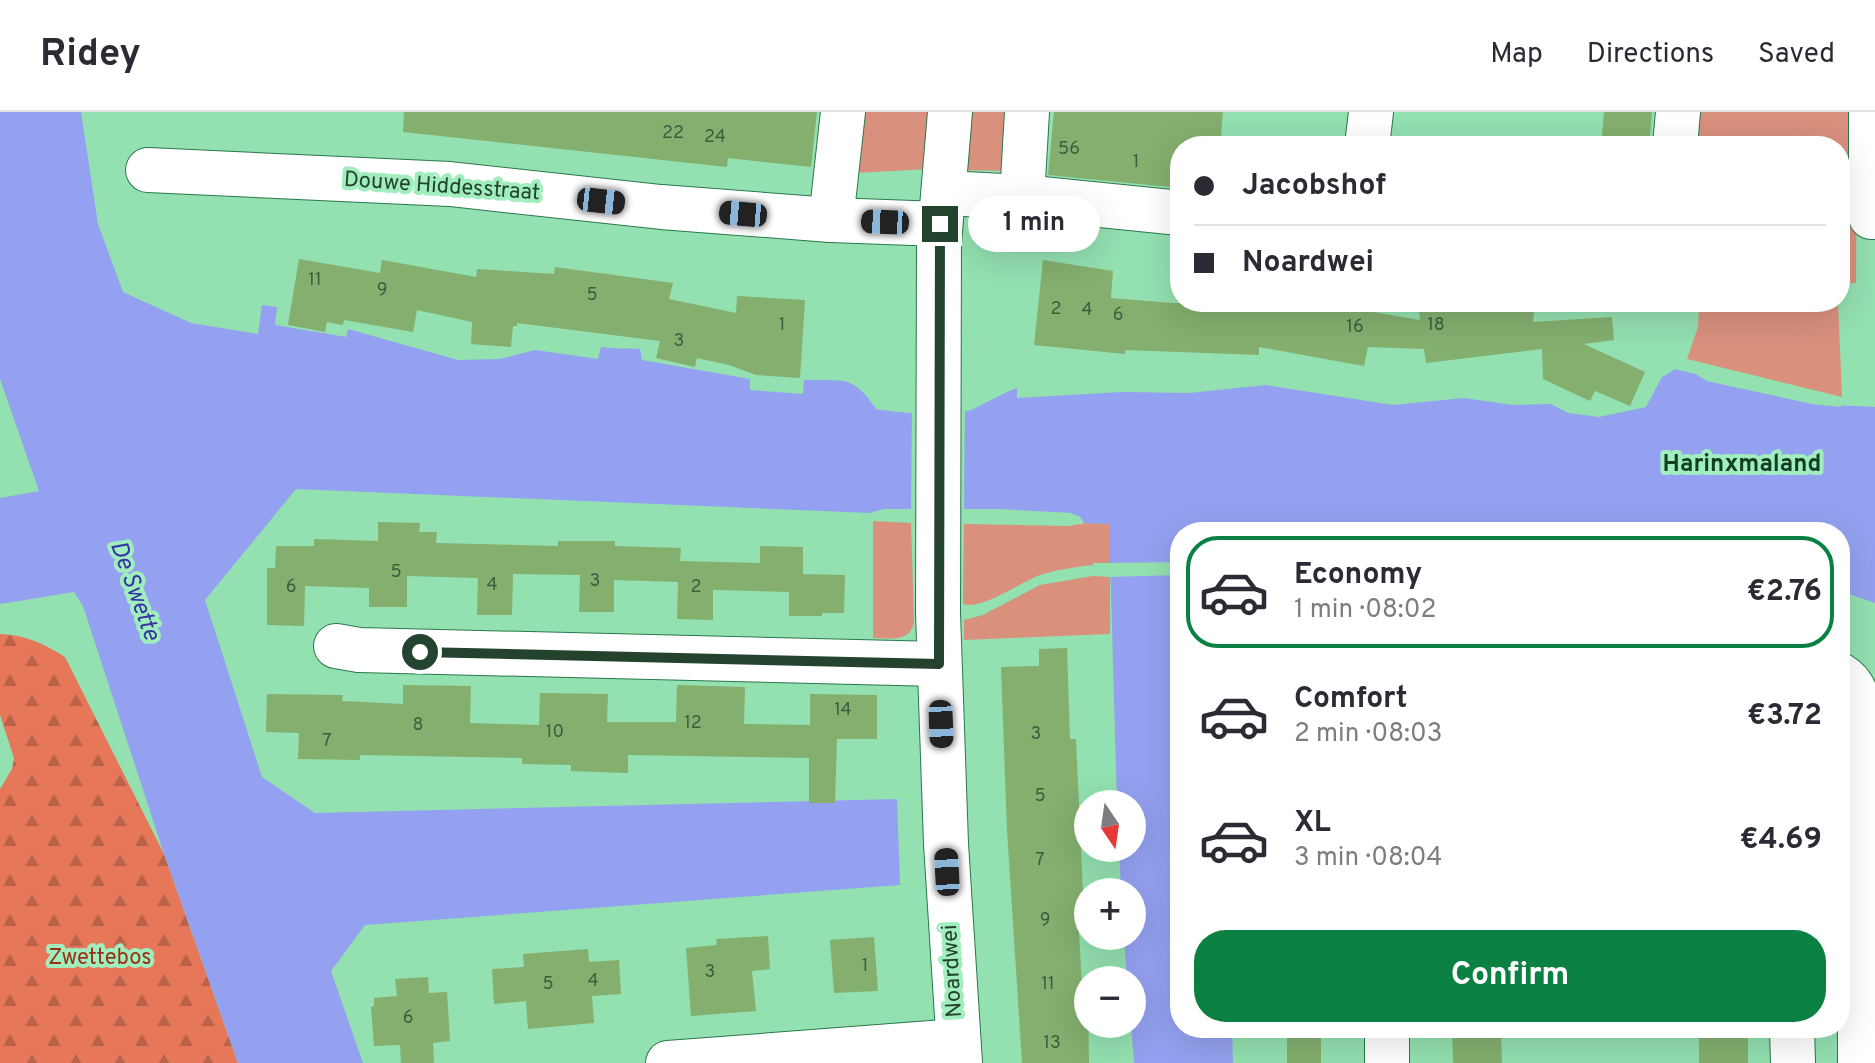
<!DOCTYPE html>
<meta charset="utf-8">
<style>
:root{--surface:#fff;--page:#f2f2f3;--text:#2b2b33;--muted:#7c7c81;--line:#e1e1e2;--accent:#0b8043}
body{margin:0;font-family:Overpass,sans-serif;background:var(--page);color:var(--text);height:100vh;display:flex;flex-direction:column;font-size:30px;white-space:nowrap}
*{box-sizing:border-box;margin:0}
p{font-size:26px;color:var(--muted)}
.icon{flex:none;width:44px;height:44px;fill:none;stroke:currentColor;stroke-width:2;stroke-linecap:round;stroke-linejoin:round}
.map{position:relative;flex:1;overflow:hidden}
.side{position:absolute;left:1170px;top:410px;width:680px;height:516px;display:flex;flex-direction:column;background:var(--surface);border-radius:32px;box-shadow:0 8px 32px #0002}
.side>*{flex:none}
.top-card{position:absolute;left:1170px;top:24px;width:680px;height:176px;border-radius:32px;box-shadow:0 8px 32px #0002;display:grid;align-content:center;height:176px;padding:0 24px;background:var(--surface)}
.needle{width:52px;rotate:167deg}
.tools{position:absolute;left:1074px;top:678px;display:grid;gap:16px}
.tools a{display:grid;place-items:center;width:72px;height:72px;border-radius:50%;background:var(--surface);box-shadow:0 8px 32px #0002;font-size:40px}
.end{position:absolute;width:36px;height:36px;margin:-18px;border:10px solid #23432f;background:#fff;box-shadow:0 0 0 4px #fff}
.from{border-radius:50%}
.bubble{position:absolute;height:56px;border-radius:28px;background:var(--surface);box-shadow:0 8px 32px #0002;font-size:26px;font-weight:700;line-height:56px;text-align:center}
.car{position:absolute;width:24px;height:48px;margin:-24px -12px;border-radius:10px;box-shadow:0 0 6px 2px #0007;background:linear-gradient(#222 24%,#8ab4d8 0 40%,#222 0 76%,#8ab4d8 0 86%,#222 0)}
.top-card b{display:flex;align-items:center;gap:28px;height:76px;font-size:30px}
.top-card b+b{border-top:2px solid var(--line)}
.top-card i{width:20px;height:20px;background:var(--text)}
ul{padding:14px 0 0;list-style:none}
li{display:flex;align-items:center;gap:24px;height:112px;margin:0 16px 12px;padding:0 8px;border:4px solid transparent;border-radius:32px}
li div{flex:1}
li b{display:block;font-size:30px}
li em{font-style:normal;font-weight:700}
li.selected{border-color:var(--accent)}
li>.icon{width:72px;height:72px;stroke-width:1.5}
.primary-button{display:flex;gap:16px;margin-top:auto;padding:16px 24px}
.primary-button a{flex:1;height:92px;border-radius:32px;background:var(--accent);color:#fff;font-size:32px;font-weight:700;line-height:92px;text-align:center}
header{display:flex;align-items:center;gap:48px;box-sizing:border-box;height:112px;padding:0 40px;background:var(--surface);border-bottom:2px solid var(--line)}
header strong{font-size:38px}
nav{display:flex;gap:44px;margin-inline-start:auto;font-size:28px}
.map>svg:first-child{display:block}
.green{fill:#d9907d}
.forest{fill:url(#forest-firs)}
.water{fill:#93a1f0}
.pier{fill:#93e0b0}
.building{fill:#84af6f}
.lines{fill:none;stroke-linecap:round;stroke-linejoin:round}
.minor-casing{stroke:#2a784d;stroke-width:46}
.minor{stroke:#fff;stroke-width:44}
.route{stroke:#23432f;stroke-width:10}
.labels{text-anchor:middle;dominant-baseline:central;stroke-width:8;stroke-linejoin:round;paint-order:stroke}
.number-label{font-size:18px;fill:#3b5e3f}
.street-label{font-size:22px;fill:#23432f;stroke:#a0edbd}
.park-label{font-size:22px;fill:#963114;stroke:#a0edbd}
.neighbourhood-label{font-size:24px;font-weight:bold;fill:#143d26;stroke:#a0edbd}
.water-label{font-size:24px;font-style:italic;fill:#3634a5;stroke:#a0edbd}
</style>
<header>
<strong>Ridey</strong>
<nav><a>Map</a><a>Directions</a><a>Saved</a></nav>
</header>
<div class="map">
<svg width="1875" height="951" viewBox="0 0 1875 951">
<defs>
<pattern id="forest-firs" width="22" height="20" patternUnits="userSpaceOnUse" patternTransform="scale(2)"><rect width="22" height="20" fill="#e77759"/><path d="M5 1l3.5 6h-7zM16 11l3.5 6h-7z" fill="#bb634a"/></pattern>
</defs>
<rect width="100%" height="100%" fill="#93e0b0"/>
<g class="green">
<polygon points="860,0 935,0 931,57 854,61"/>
<polygon points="962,0 1011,0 1011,59 958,58"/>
<polygon points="1697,0 1857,0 1856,171 1840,172 1840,34 1693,34"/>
<polygon points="1699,190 1838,190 1842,285 1687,247 1698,215"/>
<path d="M873,409L911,411L914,510C910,531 890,526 873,526Z"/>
<path d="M1084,411L1110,412V451H1093V453C1076,455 1060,457 1043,462C1023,468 982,499 963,492L964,412L1069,414Z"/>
<polygon points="1093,464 1110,465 1110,522 964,528 964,508 983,503 1040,473"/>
</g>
<path class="forest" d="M0,522C25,523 43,531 65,545L164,742L238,951H0V677L12,657L14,646L0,603Z"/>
<path class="water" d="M0,0H81L98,112L123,180L191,211L258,222L262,193L277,195L275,213L346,225L348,217L458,248L500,247L535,238L598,247L601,235C614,237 627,236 640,237L642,248L750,267V278L803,282L804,268C843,269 853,262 876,297C898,301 951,306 971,298C987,291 1000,282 1017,276V286L1122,280L1189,281L1266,273L1393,293L1463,286L1513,293L1551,292L1568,301L1599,305L1646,295L1662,265L1675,257L1696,262L1707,269L1813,292L1875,295V491L1840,479V420H1264L1182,417L1180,420V916H1232L1233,951H1134L1131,912L1132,868H1127L1124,824H1132V780H1121L1119,736H1132V692H1117L1109,412L1084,411L1080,405L1070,401L998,397H884L870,401L296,377L205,488L262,665L315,701L897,687L900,773L365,813L331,859L363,951H238L164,742L83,494L74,480L0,492V386L39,379L0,267Z"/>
<g class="pier">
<polygon points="1676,253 1697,258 1709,265 1814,288 1841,291 1841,295 1813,292 1707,269 1696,262 1675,257 1662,265 1661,261"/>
<polygon points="965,295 964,397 1070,401 1080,405 1084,411 1081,413 1078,408 1069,405 998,401 884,401 873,404 873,400 884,397 911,397 912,298"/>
<polygon points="1180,450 1180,463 1106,465 1106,451"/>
</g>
<g class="building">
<polygon points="404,0 817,0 811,55 728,46 727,55 403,20"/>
<polygon points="1054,0 1223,0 1220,34 1180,34 1180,76 1048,63"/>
<polygon points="1604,0 1652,0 1649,34 1601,34"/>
<polygon points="299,147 380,161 382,148 476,165 477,157 554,162 555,155 673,171 669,187 736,201 737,184 805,188 800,266 756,263 729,253 697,246 695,255 656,246 660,229 517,211 517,214 513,214 511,235 471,232 472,210 417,198 413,220 344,208 343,213 327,210 325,220 288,213"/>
<polygon points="1043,148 1113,159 1111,186 1172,191 1316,190 1420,208 1419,197 1472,190 1534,200 1533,210 1612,205 1614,228 1584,232 1645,260 1630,294 1595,279 1590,289 1543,267 1542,237 1426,251 1424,237 1368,235 1364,254 1259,235 1259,243 1125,238 1125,242 1034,233"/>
<polygon points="378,410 420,411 419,420 437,420 436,431 558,434 558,429 615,429 615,434 681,436 680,449 760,451 760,434 803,435 803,462 845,463 844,501 822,501 822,504 789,504 789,480 713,478 713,508 677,507 678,470 614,468 614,500 579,500 580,463 513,462 512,503 477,503 478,466 407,464 407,495 369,495 369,476 305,474 304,514 267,513 267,456 275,456 276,434 314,434 314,427 378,429"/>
<polygon points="1067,536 1070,627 1076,627 1084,802 1078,802 1082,874 1088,874 1089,951 1022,951 1007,718 1001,555 1039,554 1039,537"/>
<polygon points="403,573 471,574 470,611 539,613 540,581 608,582 607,610 676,610 677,573 745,575 744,612 810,613 810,582 877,583 877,627 837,627 835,691 809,691 809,646 628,643 628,661 571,659 571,653 522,652 522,646 360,643 360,648 298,647 299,621 266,620 267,582 343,583 342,589 403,592"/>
<polygon points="768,824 770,857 752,859 756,899 691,904 686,836 717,833 716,827"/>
<polygon points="874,825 878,879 834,881 830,828"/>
<polygon points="588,837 589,850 619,848 621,882 592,884 594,911 528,917 526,889 494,892 492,857 524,855 523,842"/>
<polygon points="428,865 429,881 447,880 450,929 433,931 434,951 401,951 400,933 374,934 371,895 374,894 374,886 397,884 395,867"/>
<rect x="1287" y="916" width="34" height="35"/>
<polygon points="1452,916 1501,916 1502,951 1453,951"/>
<polygon points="1748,916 1748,951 1699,951 1699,917"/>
</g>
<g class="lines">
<g class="minor-casing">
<g id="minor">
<polyline points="950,0 939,131 938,501 946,732 960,951"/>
<polyline points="1871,0 1871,105 1875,105"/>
<polyline points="1367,34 1371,0"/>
<polyline points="1675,34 1678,0"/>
<polyline points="148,58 450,72 661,95 831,108 940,112"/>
<polyline points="945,81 1022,85 1180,101"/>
<polyline points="1022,85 1027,0"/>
<polyline points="831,108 843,0"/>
<polyline points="336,534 359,538 939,552"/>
<path d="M1840,563C1853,571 1858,582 1859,598L1860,951"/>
<polyline points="1387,916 1387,951"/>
<polyline points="1792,916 1793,951"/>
<polyline points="668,951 958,929"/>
</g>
</g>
<use href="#minor" class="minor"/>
</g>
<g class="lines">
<polyline class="route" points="420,540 939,552 940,112"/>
</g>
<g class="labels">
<g class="number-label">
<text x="673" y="21">22</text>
<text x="715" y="25">24</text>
<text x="1069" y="37">56</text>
<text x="1136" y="50">1</text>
<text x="315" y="168">11</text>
<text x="382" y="178">9</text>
<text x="592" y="183">5</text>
<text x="1056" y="197">2</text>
<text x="1087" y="198">4</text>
<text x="1118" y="203">6</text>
<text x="782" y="213">1</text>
<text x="1436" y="213">18</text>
<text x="1355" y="215">16</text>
<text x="679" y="229">3</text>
<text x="396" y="460">5</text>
<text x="595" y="469">3</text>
<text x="492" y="473">4</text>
<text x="291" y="475">6</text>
<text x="696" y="475">2</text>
<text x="843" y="598">14</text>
<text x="693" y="611">12</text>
<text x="418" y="613">8</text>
<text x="555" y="620">10</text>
<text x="1036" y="622">3</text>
<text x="327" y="629">7</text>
<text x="1040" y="684">5</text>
<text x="1040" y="748">7</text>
<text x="1045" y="808">9</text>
<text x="865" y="854">1</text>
<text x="710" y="860">3</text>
<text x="593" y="869">4</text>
<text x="548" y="872">5</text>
<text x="1048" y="872">11</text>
<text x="408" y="906">6</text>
<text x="1052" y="931">13</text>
</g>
<g class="street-label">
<text transform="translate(442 75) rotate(4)">Douwe Hiddesstraat</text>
<text transform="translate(953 859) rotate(-93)">Noardwei</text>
</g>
<g class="park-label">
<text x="100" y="846">Zwettebos</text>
</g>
<g class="neighbourhood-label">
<text x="1742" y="353">Harinxmaland</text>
</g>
<g class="water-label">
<text transform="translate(134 479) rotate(70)">De Swette</text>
</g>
</g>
</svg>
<div class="tools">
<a><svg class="needle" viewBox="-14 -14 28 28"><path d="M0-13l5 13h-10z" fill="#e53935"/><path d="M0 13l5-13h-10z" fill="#7c7c81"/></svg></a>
<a>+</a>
<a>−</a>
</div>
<i class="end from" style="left:420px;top:540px"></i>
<i class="end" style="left:940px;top:112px"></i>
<div class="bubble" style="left:968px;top:84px;width:132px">1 min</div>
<i class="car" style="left:601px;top:89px;rotate:96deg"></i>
<i class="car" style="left:743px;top:102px;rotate:275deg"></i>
<i class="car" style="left:885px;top:110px;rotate:272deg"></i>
<i class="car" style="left:941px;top:612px;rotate:178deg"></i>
<i class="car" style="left:947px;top:760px;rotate:357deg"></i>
<div class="top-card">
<b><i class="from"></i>Jacobshof</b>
<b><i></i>Noardwei</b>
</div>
<section class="side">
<ul>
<li class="selected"><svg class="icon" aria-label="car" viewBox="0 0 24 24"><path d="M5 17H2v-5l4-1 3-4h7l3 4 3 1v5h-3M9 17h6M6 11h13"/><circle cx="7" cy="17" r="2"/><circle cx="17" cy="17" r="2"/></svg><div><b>Economy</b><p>1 min · 08:02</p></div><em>€2.76</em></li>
<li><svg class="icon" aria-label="car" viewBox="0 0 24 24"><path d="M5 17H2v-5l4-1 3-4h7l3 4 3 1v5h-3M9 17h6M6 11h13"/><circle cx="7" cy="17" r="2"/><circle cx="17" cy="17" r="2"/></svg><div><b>Comfort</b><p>2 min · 08:03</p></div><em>€3.72</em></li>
<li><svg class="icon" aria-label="car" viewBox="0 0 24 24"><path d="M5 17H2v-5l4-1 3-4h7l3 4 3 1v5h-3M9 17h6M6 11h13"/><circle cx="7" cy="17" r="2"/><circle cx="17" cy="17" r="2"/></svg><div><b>XL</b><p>3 min · 08:04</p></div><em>€4.69</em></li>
</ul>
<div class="primary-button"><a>Confirm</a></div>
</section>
</div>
